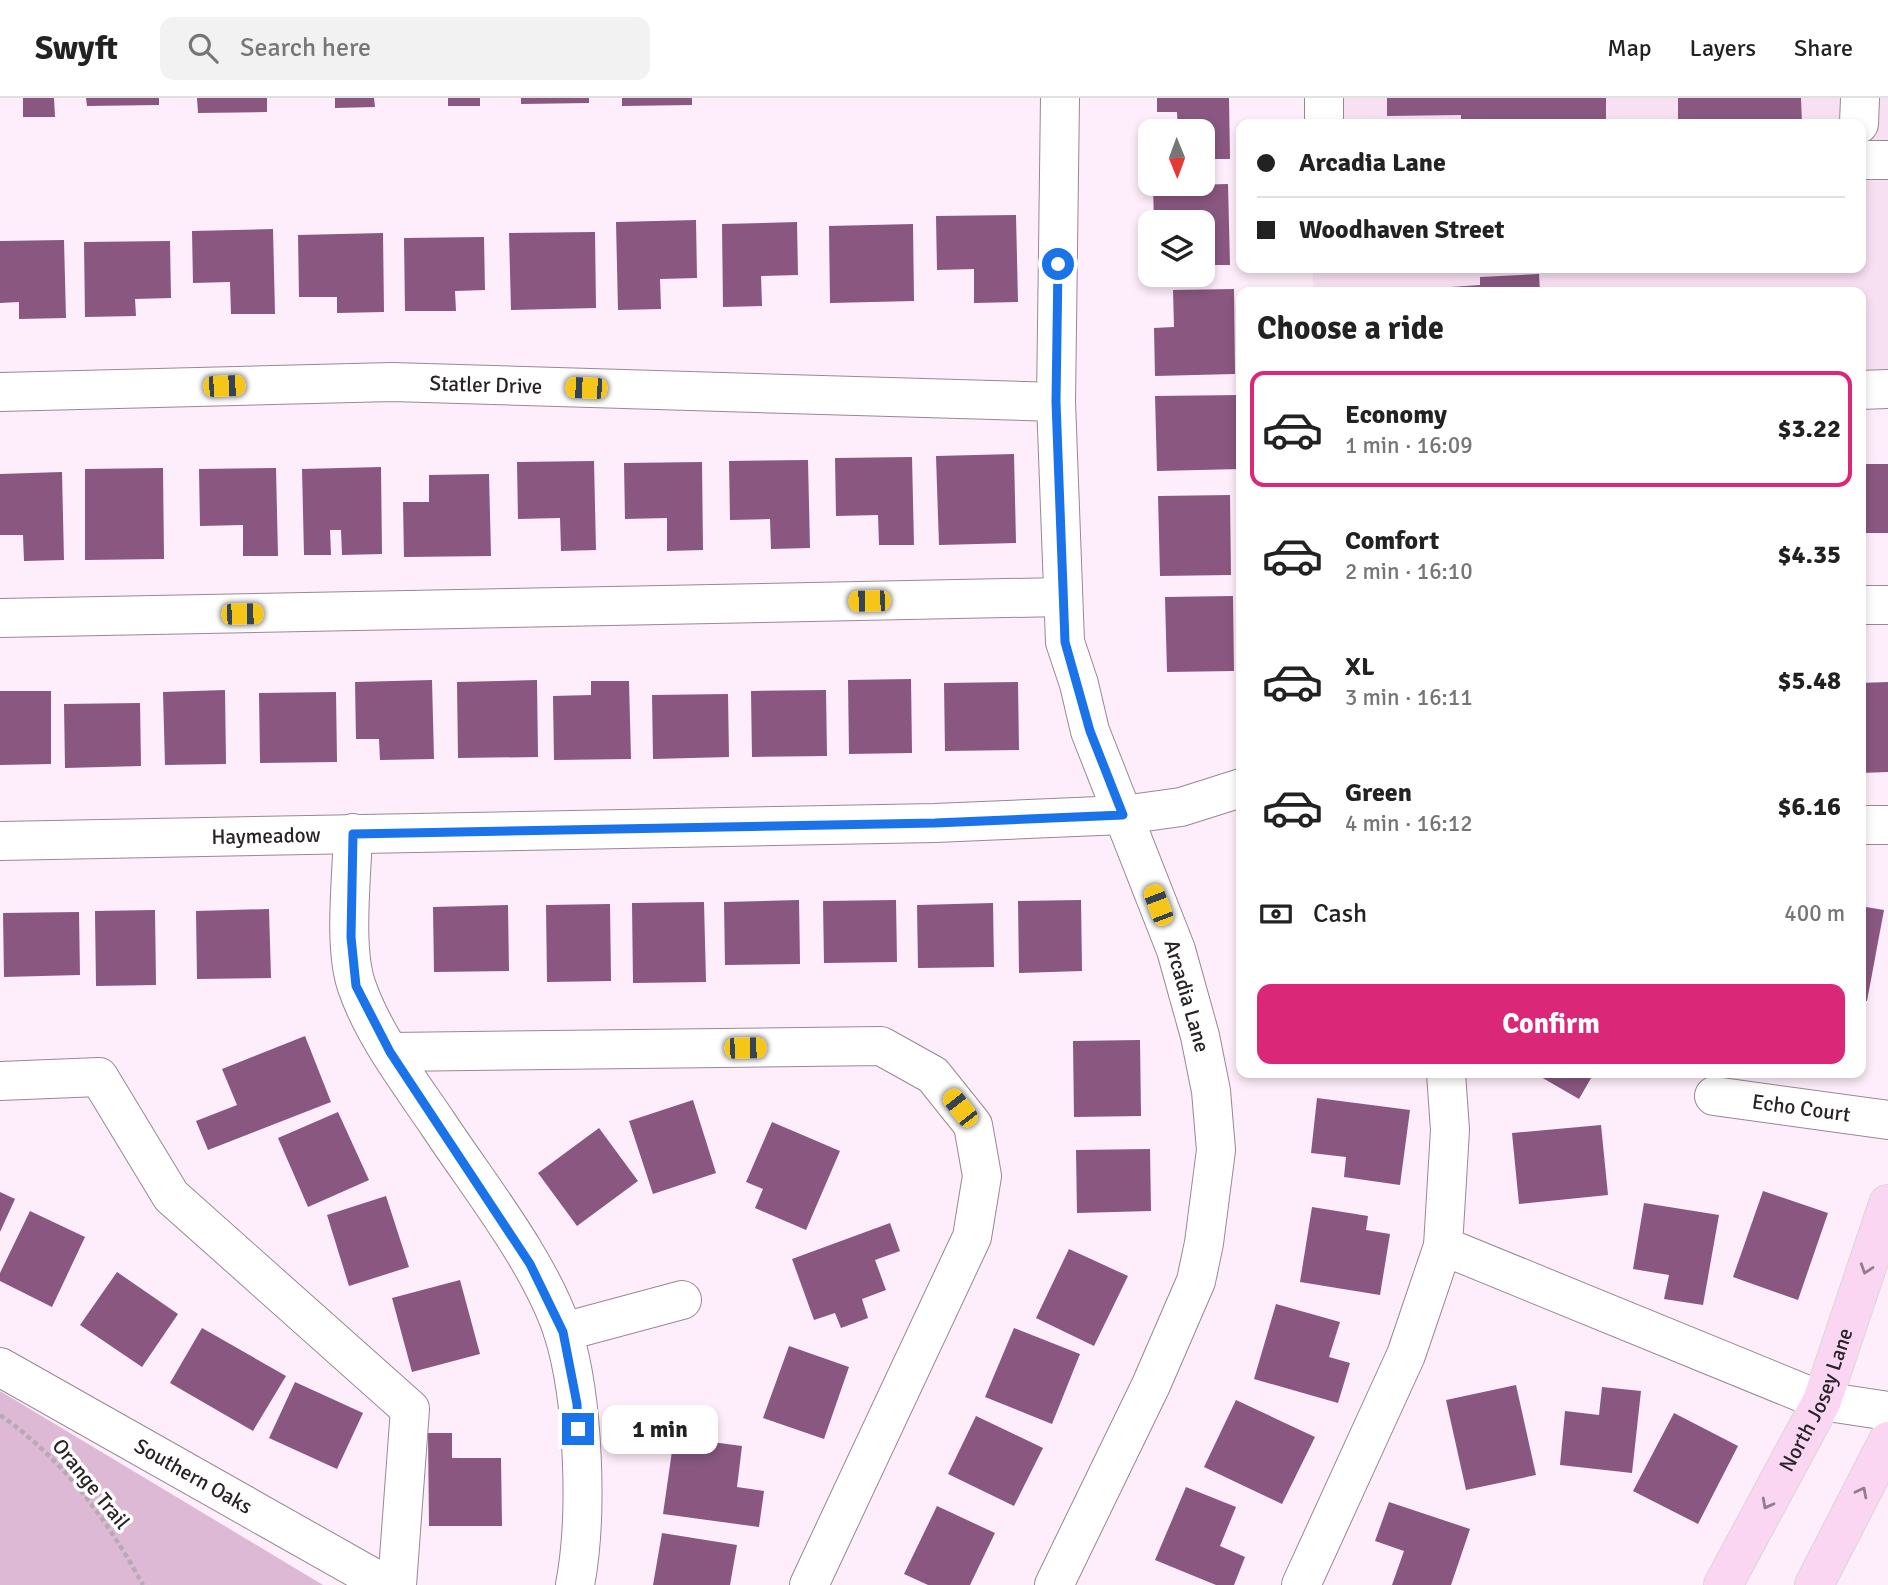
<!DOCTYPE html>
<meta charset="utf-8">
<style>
:root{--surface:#fff;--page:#f2f2f2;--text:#222;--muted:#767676;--line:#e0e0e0;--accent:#db2777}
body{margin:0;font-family:Signika,sans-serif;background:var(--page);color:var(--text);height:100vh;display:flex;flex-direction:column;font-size:26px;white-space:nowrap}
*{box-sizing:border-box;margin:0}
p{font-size:23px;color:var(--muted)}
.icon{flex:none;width:38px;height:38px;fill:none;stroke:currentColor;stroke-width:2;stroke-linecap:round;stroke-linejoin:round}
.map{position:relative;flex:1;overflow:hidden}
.panel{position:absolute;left:1236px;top:189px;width:630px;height:791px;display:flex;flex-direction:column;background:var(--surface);border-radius:14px;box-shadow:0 4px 10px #0003}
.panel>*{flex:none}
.top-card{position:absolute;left:1236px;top:21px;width:630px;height:154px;border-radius:14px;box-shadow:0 4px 10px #0003;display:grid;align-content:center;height:154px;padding:0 21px;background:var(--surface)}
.needle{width:46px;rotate:179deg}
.tools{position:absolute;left:1138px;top:21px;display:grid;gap:14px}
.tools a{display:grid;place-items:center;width:77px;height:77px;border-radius:14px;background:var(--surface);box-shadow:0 4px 10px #0003;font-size:35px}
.end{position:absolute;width:32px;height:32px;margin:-16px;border:9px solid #1a73e8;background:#fff;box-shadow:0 0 0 4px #fff}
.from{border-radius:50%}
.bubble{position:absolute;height:49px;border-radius:14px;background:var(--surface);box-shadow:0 4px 10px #0003;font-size:23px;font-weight:700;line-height:49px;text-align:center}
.car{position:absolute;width:21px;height:42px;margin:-21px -10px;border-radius:9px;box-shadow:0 0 5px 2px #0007;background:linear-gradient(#f5c518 24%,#345 0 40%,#f5c518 0 76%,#345 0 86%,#f5c518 0)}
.top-card b{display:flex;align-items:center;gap:24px;height:66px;font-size:26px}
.top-card b+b{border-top:2px solid var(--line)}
.top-card i{width:18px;height:18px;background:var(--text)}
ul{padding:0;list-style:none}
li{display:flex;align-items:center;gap:21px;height:116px;margin:0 14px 10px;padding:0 7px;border:4px solid transparent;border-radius:14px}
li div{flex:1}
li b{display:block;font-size:26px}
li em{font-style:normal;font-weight:700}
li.on{border-color:var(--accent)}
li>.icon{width:63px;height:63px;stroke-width:1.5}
h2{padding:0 21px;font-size:32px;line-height:84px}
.pay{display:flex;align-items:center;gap:18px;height:77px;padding:0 21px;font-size:26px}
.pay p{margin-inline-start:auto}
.button{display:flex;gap:14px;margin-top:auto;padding:14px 21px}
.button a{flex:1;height:80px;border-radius:14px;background:var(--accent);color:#fff;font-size:28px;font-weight:700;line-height:80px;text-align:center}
header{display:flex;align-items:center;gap:42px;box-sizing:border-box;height:98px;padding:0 35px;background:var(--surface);border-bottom:2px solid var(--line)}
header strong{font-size:33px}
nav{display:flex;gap:38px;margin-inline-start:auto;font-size:24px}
.search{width:490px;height:63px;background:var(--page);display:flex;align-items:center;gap:18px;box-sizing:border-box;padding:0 24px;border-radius:14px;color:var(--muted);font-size:26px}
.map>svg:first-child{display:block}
.built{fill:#f8e0f3}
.green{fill:#deb9d6}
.building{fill:#895780}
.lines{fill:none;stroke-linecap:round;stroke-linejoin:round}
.minor-casing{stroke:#988894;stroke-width:40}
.major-casing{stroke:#d8d7d8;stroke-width:40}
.path{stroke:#b7aab4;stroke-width:4.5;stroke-dasharray:5 3.5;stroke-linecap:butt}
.minor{stroke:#fff;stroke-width:38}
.major{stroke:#fad6f2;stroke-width:38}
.oneway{stroke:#927c8d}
.route{stroke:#1a73e8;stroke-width:9}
.labels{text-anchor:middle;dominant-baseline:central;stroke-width:7;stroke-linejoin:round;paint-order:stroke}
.street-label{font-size:21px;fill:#292328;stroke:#fff}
</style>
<header>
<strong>Swyft</strong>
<div class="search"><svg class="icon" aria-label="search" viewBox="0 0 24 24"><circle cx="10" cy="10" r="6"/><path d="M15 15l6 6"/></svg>Search here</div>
<nav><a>Map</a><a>Layers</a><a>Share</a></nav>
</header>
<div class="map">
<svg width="1888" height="1487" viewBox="0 0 1888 1487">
<rect width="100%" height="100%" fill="#feedfa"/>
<polygon class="built" points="1312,0 1888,0 1888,279 1860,279 1860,194 1313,194 1313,170 1860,170 1860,26 1312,26"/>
<polygon class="green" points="0,1293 323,1487 0,1487"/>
<g class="building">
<polygon points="23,0 54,0 55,19 23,19"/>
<polygon points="86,0 159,0 159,7 87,8"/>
<polygon points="197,0 267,0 267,14 198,15"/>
<polygon points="335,0 374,0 375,9 335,10"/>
<rect x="448" y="0" width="32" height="8"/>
<polygon points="521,0 589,0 589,5 521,6"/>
<polygon points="622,0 692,0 692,7 622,8"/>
<polygon points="1157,0 1229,0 1230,61 1202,61 1202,33 1178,33 1177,14 1157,14"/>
<polygon points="1387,0 1606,0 1606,26 1461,26 1461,17 1387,18"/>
<polygon points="1678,0 1801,0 1802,26 1678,26"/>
<polygon points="1228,86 1230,167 1202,167 1202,124 1154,124 1153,88"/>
<polygon points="1016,117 1018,204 974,205 974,171 937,172 936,118"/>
<polygon points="696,122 697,180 660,181 661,211 618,212 616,124"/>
<polygon points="797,124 798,177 761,178 762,208 723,209 722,126"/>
<polygon points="913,126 914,203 830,205 829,128"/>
<polygon points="273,131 275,216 231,216 230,184 193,185 192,133"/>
<polygon points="595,134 596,210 511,212 509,135"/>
<polygon points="383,135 384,214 337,215 337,199 299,199 298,137"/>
<polygon points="484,139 485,192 455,193 456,213 405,213 404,140"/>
<polygon points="64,142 66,220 19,221 19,204 0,205 0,143"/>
<polygon points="170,143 171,200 135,201 136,218 85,219 84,144"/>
<polygon points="1539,176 1540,194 1379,194 1480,187 1480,179"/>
<polygon points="1234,191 1235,276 1155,278 1154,230 1174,229 1173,192"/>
<polygon points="1241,297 1241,371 1157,373 1155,298"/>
<polygon points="1014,356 1016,445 939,447 936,358"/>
<polygon points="912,359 914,447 879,447 878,417 836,418 835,360"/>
<polygon points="808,362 810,450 771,451 770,421 730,422 729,363"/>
<polygon points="594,363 596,452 561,453 560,420 518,421 517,364"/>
<polygon points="702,364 703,452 667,453 667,420 625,421 624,365"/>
<rect x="1860" y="366" width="28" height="69"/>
<polygon points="381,369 382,456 342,457 341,432 330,432 331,457 304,457 302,371"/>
<polygon points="163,370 164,461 85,462 85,371"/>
<polygon points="276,370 278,458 243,458 243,427 200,428 199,371"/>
<polygon points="62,374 64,462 24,463 23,437 0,437 0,376"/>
<polygon points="489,376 491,458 404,459 403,404 429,404 429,377"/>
<polygon points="1230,397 1231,477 1160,478 1158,398"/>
<polygon points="1233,498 1234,573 1167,574 1165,499"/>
<polygon points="911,581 912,655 849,656 848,582"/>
<polygon points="432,582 434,661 380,662 379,641 356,641 355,584"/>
<polygon points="537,582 538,659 458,660 457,584"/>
<polygon points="591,583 629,583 631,661 554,662 553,598 591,597"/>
<polygon points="1018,584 1019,652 945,653 944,585"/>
<polygon points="1888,584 1888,674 1860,675 1860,585"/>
<polygon points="225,592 226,666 165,667 163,594"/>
<polygon points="826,592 827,658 752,659 751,593"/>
<polygon points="0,593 51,593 51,666 0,667"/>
<polygon points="336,594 337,664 260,665 259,595"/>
<polygon points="728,596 729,659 653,661 652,597"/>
<polygon points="140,605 141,668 65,670 64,606"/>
<polygon points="799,802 800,866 725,867 724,804"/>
<polygon points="896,802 897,864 824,865 823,803"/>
<polygon points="1081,802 1082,873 1019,875 1018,803"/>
<polygon points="704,804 706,884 633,885 632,805"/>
<polygon points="993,805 994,869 918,870 917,807"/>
<polygon points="610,806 611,883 547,884 546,807"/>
<polygon points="508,807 509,873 434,874 433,809"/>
<polygon points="1860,808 1884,812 1867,903 1860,902"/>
<polygon points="269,811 271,880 197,881 196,813"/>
<polygon points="155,812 156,887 96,888 95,813"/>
<polygon points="79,814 80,877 4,879 3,815"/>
<polygon points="305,938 331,1004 208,1052 196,1023 237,1007 222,971"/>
<polygon points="1140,942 1141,1018 1074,1019 1073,943"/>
<polygon points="1534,975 1594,975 1579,1001"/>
<polygon points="1317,1000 1410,1012 1400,1087 1344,1079 1346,1059 1311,1055"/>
<polygon points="693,1002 716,1075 653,1096 629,1023"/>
<polygon points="338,1014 369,1082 308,1109 278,1040"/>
<polygon points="772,1024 840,1053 806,1132 755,1110 763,1091 746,1084"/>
<polygon points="1601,1027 1608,1097 1519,1106 1512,1035"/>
<polygon points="599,1030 638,1083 577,1128 538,1075"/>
<polygon points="1150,1051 1151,1113 1077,1115 1076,1052"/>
<polygon points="1763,1093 1828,1115 1798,1202 1733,1179"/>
<polygon points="0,1094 15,1101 0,1134"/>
<polygon points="386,1098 409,1169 349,1188 327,1117"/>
<polygon points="1644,1105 1719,1117 1703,1207 1664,1201 1669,1177 1633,1171"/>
<polygon points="1312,1109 1368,1118 1366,1132 1390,1136 1380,1197 1300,1184"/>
<polygon points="30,1113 85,1139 52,1209 0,1183 0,1175"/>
<polygon points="890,1125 900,1153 875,1162 886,1192 862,1201 868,1220 841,1230 835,1215 814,1222 792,1161"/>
<polygon points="1069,1151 1128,1178 1094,1248 1036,1220"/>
<polygon points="117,1174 178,1216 142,1269 80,1227"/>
<polygon points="460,1182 480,1256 412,1274 392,1200"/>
<polygon points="1276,1206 1340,1224 1329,1259 1350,1265 1338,1305 1254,1281"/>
<polygon points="202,1230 286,1278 253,1333 170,1285"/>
<polygon points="1014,1230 1080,1256 1052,1326 985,1299"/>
<polygon points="789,1248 849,1269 824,1341 763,1320"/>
<polygon points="295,1284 363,1315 337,1371 269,1340"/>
<polygon points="1516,1287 1536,1377 1466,1392 1446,1302"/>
<polygon points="1602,1289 1641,1293 1632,1375 1560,1367 1565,1313 1599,1317"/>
<polygon points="1236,1302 1315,1339 1282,1406 1204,1369"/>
<polygon points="1674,1315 1738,1348 1698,1426 1633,1393"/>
<polygon points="976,1318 1043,1350 1014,1408 948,1376"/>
<polygon points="428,1335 452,1335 452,1360 501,1360 502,1428 429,1428"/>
<polygon points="674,1339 742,1348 737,1389 764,1393 759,1429 663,1416"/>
<polygon points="1186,1389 1236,1409 1220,1448 1245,1459 1234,1487 1216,1487 1155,1462"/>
<polygon points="1389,1404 1470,1431 1451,1487 1392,1487 1404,1453 1375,1443"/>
<polygon points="937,1408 995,1435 970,1487 928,1487 904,1476"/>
<polygon points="662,1435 737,1447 730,1487 653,1487"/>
</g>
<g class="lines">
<g class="minor-casing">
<g id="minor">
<polyline points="1324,0 1324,26"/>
<polyline points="1859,26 1860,0"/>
<polyline points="1860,62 1888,62"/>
<polyline points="1860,292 1888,291"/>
<path id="s1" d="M0,294L392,284L1056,304"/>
<polyline points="1860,507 1888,507"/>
<polyline points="0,520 1062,499"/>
<polyline points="1860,727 1888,727"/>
<path d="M353,735C352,777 343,851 357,889C374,938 409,983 438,1026C479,1088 540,1164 563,1234C584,1301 588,1419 575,1487"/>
<path id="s2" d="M0,743L935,725L1123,717L1181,709L1241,690"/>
<polyline points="390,954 881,948 933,977 973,1027 982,1078 972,1139 809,1487"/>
<polyline points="1446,975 1450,1032 1443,1148 1822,1303 1888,1313"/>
<polyline points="0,983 99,979 171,1098 410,1311 397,1487"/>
<path id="s3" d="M1714,998L1888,1022"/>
<polyline points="563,1234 682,1202"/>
<path id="s4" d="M0,1269L386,1487"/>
<polyline points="1054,1487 1151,1287 1196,1183 1204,1145 1216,1052 1211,993 1200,938 1176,852 1090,633 1079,586 1065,544 1056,304 1060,0"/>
<polyline points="1301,1487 1406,1257 1443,1148"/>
</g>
</g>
<g class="major-casing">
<g id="major">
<path id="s5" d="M1723,1487L1822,1303L1888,1106"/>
<polyline points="1814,1487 1888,1343"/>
</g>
</g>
<path class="path" d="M0,1317C62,1360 107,1421 143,1487"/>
<use href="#minor" class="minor"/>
<use href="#major" class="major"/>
</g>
<defs><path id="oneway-chevron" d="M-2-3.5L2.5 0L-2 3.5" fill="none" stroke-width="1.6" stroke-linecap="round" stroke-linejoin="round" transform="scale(1.75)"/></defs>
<g class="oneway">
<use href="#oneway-chevron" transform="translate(1866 1171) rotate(108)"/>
<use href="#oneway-chevron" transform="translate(1862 1394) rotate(-63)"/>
<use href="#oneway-chevron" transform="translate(1767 1406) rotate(118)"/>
</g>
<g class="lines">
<polyline class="route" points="578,1331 577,1306 563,1234 530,1166 390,954 356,888 351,839 353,736 935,725 1123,717 1090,633 1065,544 1056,304 1058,166"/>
</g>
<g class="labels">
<g class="street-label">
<text stroke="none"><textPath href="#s1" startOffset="486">Statler Drive</textPath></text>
<text stroke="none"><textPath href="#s2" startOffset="266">Haymeadow</textPath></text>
<text transform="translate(1187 898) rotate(74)">Arcadia Lane</text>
<text stroke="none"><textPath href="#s3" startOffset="88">Echo Court</textPath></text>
<text stroke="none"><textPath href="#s5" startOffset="208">North Josey Lane</textPath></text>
<text stroke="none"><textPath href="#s4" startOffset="222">Southern Oaks</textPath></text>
<text transform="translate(91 1386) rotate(51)">Orange Trail</text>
</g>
</g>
</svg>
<div class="tools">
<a><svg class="needle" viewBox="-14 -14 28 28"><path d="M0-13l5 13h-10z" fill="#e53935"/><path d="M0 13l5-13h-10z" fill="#767676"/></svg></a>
<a><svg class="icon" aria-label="layers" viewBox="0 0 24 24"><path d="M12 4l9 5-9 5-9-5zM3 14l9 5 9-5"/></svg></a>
</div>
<i class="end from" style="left:1058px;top:166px"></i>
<i class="end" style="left:578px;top:1331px"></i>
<div class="bubble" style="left:602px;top:1307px;width:116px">1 min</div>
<i class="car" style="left:224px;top:288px;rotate:88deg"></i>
<i class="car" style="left:586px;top:290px;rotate:272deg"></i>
<i class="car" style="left:869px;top:503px;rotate:269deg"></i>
<i class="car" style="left:242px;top:516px;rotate:89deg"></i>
<i class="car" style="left:1158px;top:807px;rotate:339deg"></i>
<i class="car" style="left:745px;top:950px;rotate:89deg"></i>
<i class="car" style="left:960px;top:1010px;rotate:322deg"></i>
<div class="top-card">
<b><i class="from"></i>Arcadia Lane</b>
<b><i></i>Woodhaven Street</b>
</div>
<section class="panel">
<h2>Choose a ride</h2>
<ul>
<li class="on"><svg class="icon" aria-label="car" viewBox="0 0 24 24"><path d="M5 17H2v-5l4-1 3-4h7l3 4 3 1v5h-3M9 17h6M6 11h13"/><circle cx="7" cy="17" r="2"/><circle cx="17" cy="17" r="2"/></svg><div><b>Economy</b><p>1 min · 16:09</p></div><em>$3.22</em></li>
<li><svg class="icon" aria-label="car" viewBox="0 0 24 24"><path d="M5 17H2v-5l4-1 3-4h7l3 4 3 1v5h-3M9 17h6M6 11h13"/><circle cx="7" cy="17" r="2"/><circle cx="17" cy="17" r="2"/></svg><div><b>Comfort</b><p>2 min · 16:10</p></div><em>$4.35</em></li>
<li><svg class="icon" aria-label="car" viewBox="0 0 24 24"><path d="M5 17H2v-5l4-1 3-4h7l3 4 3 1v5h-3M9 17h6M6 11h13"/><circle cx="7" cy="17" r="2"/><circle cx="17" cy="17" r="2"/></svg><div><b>XL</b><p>3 min · 16:11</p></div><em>$5.48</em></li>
<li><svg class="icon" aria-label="car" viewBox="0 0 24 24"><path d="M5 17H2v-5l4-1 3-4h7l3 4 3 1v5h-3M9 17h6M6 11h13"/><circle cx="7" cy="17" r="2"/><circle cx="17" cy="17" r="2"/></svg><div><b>Green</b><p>4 min · 16:12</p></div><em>$6.16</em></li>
</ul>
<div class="pay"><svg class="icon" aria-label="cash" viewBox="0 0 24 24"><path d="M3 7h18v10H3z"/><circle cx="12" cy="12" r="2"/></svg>Cash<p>400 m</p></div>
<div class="button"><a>Confirm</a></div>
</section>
</div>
